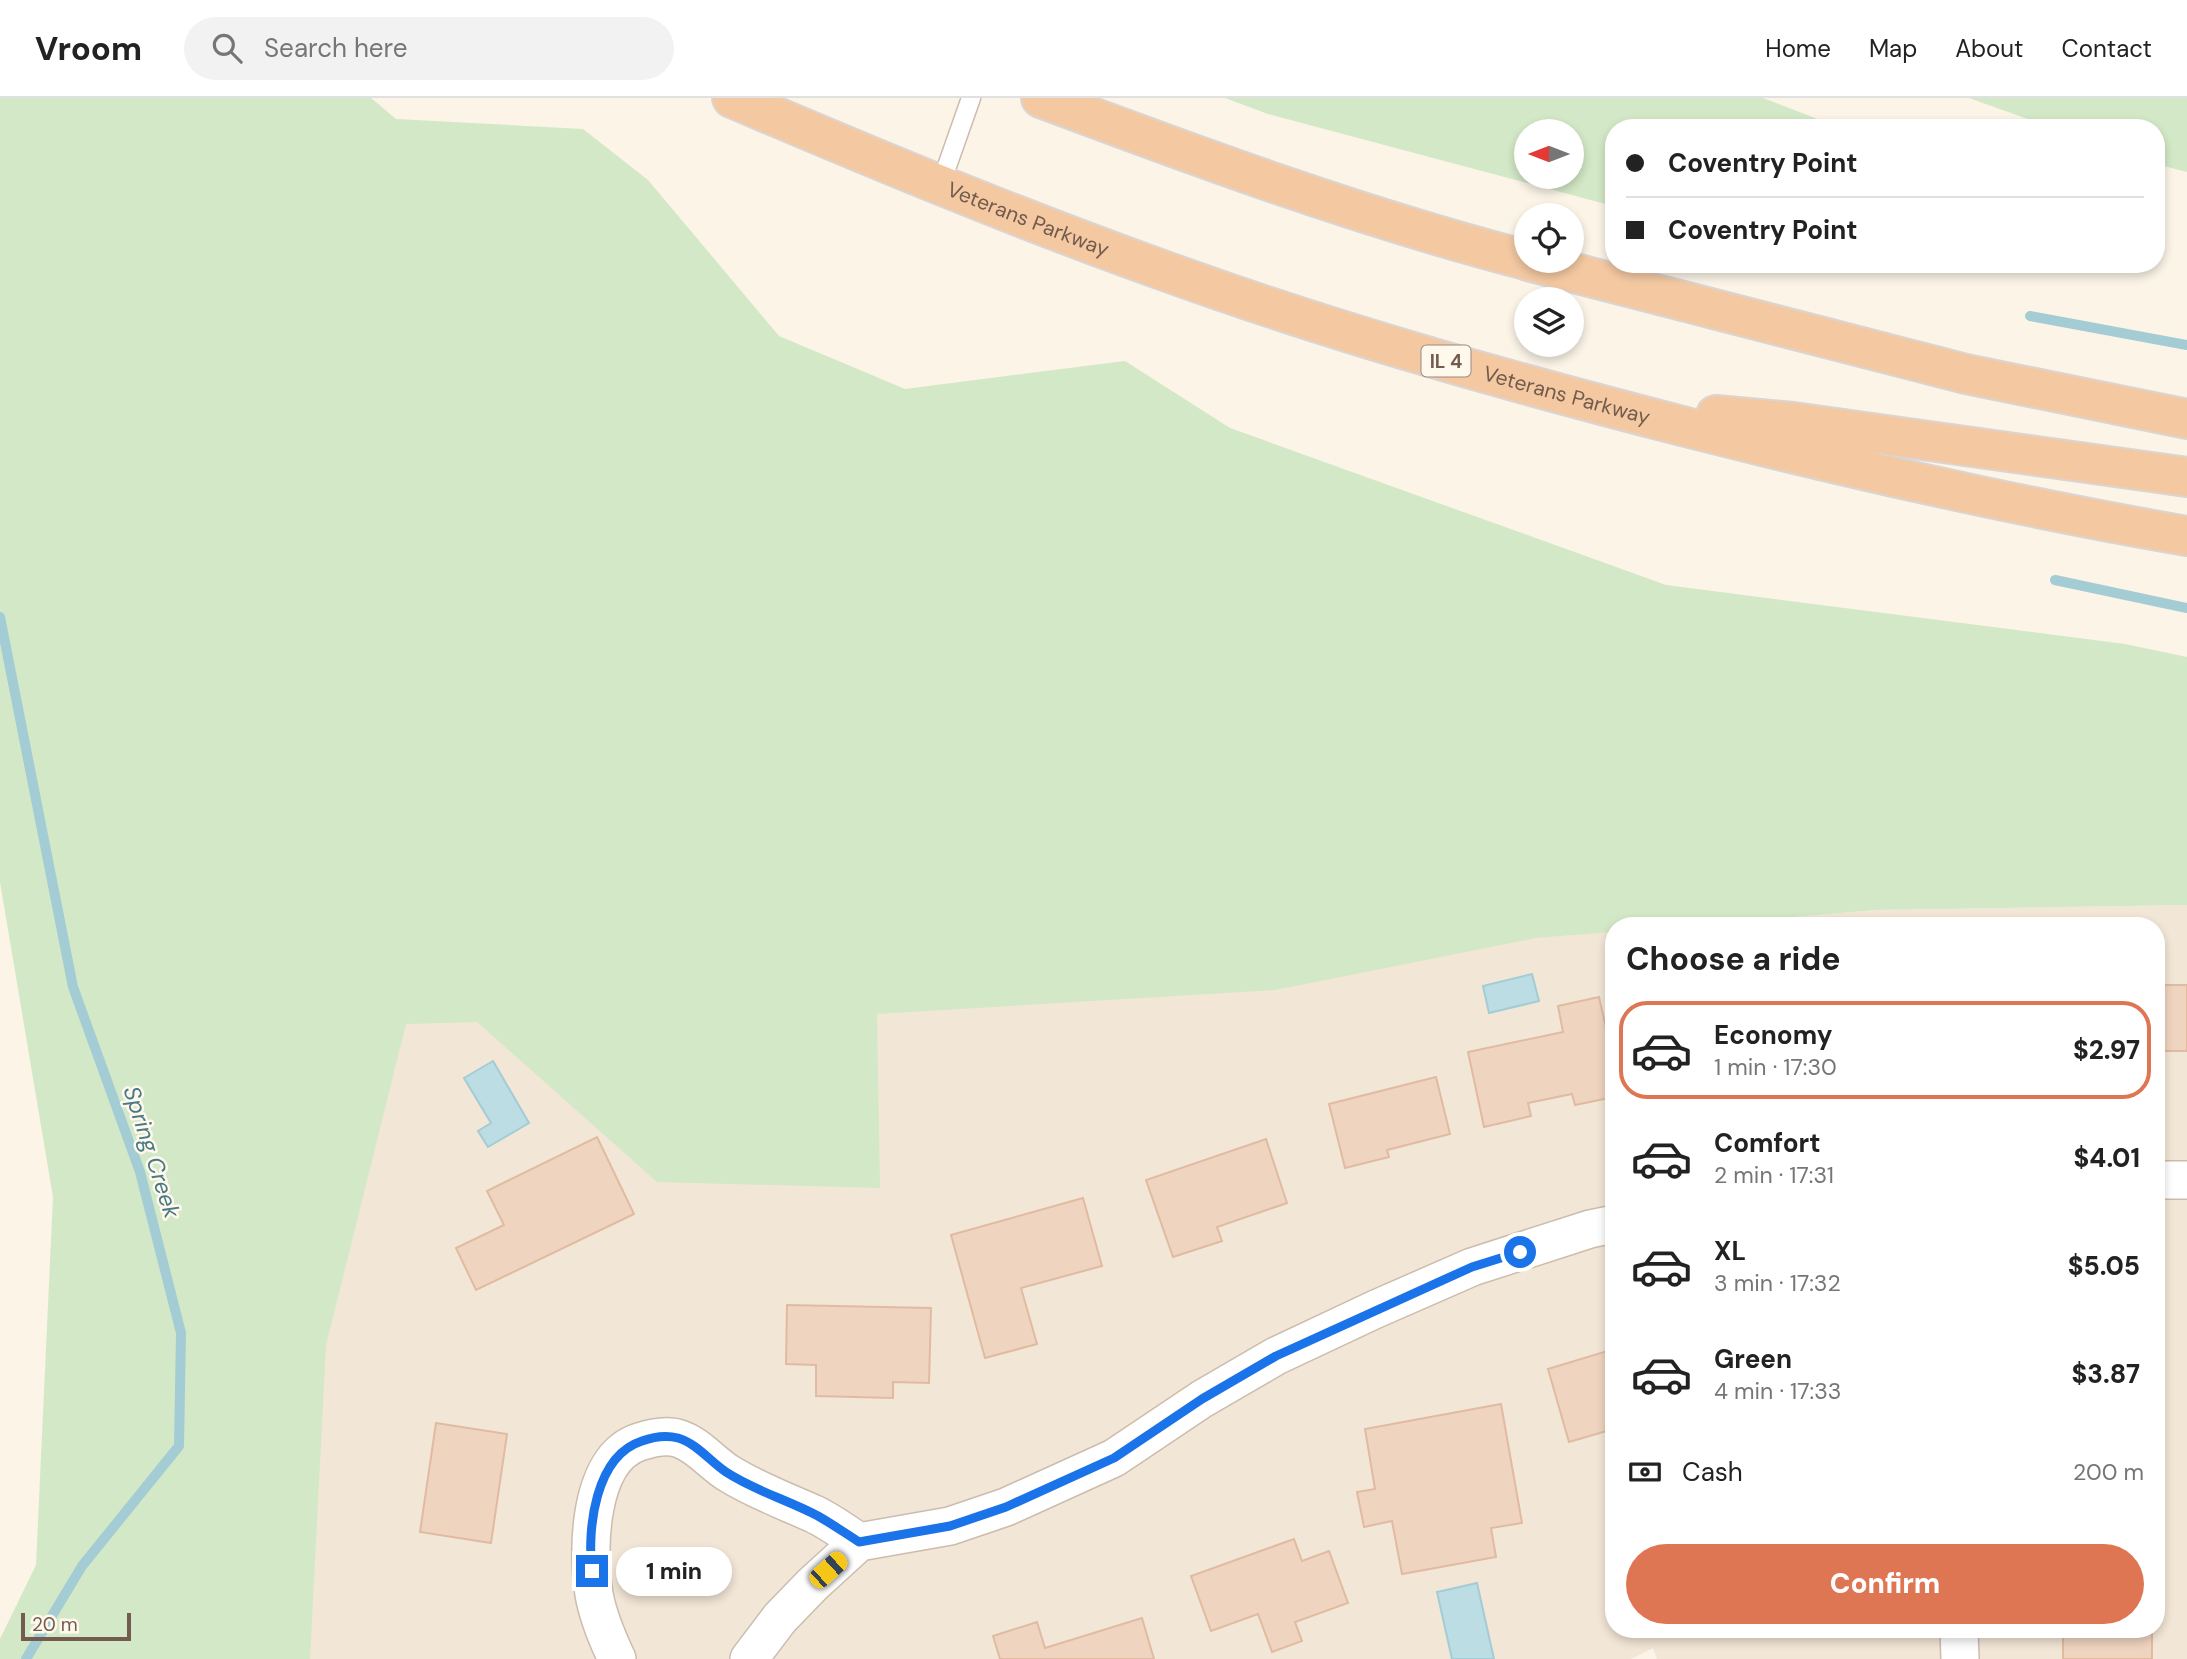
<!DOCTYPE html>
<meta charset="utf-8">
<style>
:root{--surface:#fff;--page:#f2f2f2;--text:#222;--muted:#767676;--line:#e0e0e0;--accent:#de7653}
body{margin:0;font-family:"DM Sans",sans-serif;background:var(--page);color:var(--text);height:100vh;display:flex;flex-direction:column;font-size:26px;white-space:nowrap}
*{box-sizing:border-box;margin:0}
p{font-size:23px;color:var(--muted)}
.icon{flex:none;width:38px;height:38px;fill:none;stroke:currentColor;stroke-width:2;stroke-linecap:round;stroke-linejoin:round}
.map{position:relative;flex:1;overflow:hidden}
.side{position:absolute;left:1605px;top:819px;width:560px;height:721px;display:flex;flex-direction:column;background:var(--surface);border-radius:28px;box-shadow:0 4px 10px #0003}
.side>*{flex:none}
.guide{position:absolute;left:1605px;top:21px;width:560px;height:154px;border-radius:28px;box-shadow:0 4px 10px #0003;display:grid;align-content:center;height:154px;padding:0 21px;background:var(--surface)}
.needle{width:46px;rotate:270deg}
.controls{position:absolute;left:1514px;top:21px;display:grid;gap:14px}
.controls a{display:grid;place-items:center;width:70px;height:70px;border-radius:50%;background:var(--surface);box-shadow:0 4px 10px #0003;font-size:35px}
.scale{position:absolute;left:21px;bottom:18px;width:110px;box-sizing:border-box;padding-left:7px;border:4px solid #735b4d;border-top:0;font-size:19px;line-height:24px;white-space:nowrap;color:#735b4d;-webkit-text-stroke:5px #fef8ed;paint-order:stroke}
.end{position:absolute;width:32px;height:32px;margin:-16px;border:9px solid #1a73e8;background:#fff;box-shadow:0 0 0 4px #fff}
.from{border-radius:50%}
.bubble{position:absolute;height:49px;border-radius:24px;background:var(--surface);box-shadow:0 4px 10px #0003;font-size:23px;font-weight:800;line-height:49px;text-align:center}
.car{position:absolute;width:21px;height:42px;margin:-21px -10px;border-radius:9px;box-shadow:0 0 5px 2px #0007;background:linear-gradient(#f5c518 24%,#345 0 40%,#f5c518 0 76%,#345 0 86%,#f5c518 0)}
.guide b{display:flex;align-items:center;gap:24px;height:66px;font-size:26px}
.guide b+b{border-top:2px solid var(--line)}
.guide i{width:18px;height:18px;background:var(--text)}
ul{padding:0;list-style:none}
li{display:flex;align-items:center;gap:21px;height:98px;margin:0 14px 10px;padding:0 7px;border:4px solid transparent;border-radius:28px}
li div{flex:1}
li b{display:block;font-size:26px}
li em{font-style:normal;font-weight:800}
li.selected{border-color:var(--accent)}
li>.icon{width:63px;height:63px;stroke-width:1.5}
h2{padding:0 21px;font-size:32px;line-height:84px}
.pay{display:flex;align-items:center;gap:18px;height:77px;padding:0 21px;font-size:26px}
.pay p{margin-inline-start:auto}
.button{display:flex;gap:14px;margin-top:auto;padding:14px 21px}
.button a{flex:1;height:80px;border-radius:42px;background:var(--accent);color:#fff;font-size:28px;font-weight:800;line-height:80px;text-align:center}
header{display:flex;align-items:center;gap:42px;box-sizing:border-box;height:98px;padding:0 35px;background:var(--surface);border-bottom:2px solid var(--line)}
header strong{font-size:33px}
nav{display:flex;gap:38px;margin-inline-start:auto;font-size:24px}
.search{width:490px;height:63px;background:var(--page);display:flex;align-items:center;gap:18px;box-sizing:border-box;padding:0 24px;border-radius:38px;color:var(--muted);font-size:26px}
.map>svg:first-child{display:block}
.residential{fill:#f2e6d6}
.green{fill:#d3e8c6;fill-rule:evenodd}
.water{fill:#bcdde4;stroke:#a3ccd5;stroke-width:2}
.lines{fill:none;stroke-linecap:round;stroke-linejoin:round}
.stream{stroke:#a3ccd5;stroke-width:10}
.building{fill:#efd4c0;stroke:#e1bba1;stroke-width:2}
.service-casing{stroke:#ccbcad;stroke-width:21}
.minor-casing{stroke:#ccbcad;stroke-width:40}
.trunk-casing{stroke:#dbd4d1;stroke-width:42}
.service{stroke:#fff;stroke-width:18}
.minor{stroke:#fff;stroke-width:37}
.trunk{stroke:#f4c9a2;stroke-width:38}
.route{stroke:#1a73e8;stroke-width:9}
.labels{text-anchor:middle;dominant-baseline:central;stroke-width:5;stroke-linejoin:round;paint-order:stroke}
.shield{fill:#fef8ed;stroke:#9d8a7d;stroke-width:2}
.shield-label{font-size:19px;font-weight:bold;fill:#735b4d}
.street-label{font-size:21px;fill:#735b4d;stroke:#fef8ed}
.water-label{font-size:23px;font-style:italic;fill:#477a85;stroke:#fef8ed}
</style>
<header>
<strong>Vroom</strong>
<div class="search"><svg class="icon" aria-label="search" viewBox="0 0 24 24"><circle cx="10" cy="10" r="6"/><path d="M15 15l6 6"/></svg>Search here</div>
<nav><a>Home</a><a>Map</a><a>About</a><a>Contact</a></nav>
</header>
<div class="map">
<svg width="2187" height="1561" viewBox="0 0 2187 1561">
<rect width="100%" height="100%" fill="#fbf4e7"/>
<polygon class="residential" points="2187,807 2187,1561 1657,1561 1653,1550 1631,1561 230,1561 377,926 1613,834 1614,1531 2156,1531 2156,828 1684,828 1876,812"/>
<g class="green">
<polygon points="0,0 371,0 396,21 583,31 648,82 779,238 905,291 1125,263 1230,330 1666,487 2125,546 2187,559 2187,807 1876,812 1684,828 1614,828 1613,834 1536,840 1275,892 877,916 880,1090 657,1084 477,924 406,926 326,1247 310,1561 0,1561 0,1541 36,1467 53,1099 0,784"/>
<path d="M1225,0H1763L1841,30H1614L1613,108L1268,16ZM1526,33H1572V79H1526Z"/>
<polygon points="1969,0 2187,0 2187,74 2156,66 2156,30 2053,30"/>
</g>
<g class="water">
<polygon points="1532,876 1539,903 1489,915 1483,888"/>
<polygon points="493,963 529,1025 488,1049 478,1033 491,1025 464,980"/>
<polygon points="1477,1485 1494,1561 1452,1561 1437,1494"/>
</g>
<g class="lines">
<g class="stream">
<polyline points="2030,218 2187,247"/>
<polyline points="2055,482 2187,510"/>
<polyline points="0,519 73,889 140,1074 181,1235 179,1348 82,1468 26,1561"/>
</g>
</g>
<g class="building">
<rect x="2164" y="887" width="23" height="66"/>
<polygon points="1599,899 1614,965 1614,999 1575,1007 1572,996 1528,1005 1531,1018 1484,1029 1468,954 1563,934 1558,908"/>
<polygon points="1436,979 1450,1036 1387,1052 1389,1059 1345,1070 1329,1006"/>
<polygon points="597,1039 634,1116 476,1192 456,1150 504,1127 487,1093"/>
<polygon points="1266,1041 1287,1105 1217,1129 1222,1143 1173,1159 1146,1082"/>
<polygon points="1083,1100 1102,1168 1021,1190 1037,1246 985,1260 951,1137"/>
<polygon points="787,1207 931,1210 929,1285 893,1284 893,1300 816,1298 816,1267 786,1266"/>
<polygon points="1614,1251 1614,1344 1610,1332 1569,1344 1548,1271"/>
<polygon points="1501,1306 1522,1425 1491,1430 1496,1459 1402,1476 1392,1423 1364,1429 1357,1394 1375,1391 1365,1331"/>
<polygon points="436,1325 507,1336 491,1445 420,1434"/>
<polygon points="1294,1441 1302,1463 1329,1453 1348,1505 1295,1524 1302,1543 1272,1554 1258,1516 1211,1533 1191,1478"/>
<polygon points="1142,1520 1154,1561 1000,1561 993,1538 1037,1524 1045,1550"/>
<rect x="2063" y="1531" width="89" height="30"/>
</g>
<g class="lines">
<g class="service-casing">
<polyline id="service" points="940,88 971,0"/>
</g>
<g class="minor-casing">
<g id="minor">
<polyline points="2156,1082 2187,1082"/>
<polyline points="1959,1531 1960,1561"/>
<path d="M617,1561C607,1540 598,1519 594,1496C587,1453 588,1361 639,1344C651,1340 667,1336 680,1341C698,1347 712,1365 728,1375C755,1392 785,1403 814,1416C829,1423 844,1434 859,1444"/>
<polyline points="749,1561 780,1520 813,1486 859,1444 950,1428 1006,1409 1114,1360 1202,1301 1276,1258 1376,1211 1472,1169 1590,1131 1614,1126"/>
</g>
</g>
<g class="trunk-casing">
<g id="trunk">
<path id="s1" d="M732,0C875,61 1019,121 1165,173C1336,235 1511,284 1686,329C1852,371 2018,409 2187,438"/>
<path d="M1041,0C1201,60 1361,119 1526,162"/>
<polyline points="1528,163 1966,276 2187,321"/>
<polyline points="1716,317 1793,324 2187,379"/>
</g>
</g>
<use href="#service" class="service"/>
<use href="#minor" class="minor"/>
<use href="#trunk" class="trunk"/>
</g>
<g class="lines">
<path class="route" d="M592,1473C587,1431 595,1358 642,1343C653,1339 666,1337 678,1340C696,1345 711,1364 726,1374C755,1393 788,1402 818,1418C832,1426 845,1435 859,1444L950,1428L1006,1409L1114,1360L1202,1301L1276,1258L1472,1169L1520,1154"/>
</g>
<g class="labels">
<rect class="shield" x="1421.5" y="247.5" width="49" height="31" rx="5"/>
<g class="shield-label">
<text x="1446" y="263">IL 4</text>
</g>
<g class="street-label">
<text stroke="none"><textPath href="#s1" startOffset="320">Veterans Parkway</textPath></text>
<text stroke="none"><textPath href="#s1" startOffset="887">Veterans Parkway</textPath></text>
</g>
<g class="water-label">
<text transform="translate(152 1054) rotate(72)">Spring Creek</text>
</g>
</g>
</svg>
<div class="controls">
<a><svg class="needle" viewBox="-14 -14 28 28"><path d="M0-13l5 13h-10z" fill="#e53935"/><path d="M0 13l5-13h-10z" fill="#767676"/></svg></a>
<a><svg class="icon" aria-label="locate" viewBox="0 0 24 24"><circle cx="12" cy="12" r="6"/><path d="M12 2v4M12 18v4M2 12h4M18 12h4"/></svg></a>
<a><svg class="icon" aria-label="layers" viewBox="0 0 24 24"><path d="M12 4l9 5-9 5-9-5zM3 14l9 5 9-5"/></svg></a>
</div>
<div class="scale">20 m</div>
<i class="end from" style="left:1520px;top:1154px"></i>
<i class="end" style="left:592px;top:1473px"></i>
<div class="bubble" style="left:616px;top:1449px;width:116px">1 min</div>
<i class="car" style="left:828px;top:1472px;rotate:48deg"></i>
<div class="guide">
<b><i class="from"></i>Coventry Point</b>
<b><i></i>Coventry Point</b>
</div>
<section class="side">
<h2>Choose a ride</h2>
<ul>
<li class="selected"><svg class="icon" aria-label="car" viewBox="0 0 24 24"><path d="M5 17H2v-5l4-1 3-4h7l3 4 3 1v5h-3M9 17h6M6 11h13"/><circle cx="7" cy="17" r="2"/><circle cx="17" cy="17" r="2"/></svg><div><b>Economy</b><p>1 min · 17:30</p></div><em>$2.97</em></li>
<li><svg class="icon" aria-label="car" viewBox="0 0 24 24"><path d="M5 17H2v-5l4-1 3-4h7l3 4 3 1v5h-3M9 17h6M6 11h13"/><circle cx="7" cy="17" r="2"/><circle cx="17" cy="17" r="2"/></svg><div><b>Comfort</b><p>2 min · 17:31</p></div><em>$4.01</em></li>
<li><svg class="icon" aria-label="car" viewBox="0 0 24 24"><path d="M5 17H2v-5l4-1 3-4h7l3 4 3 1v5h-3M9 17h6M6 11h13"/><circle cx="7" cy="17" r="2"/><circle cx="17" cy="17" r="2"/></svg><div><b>XL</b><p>3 min · 17:32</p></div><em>$5.05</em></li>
<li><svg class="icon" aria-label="car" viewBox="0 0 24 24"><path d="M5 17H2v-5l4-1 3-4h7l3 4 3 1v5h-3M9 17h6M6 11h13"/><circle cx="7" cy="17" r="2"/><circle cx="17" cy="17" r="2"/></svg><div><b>Green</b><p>4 min · 17:33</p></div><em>$3.87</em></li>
</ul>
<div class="pay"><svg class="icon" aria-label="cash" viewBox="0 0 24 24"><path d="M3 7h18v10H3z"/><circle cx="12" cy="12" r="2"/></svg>Cash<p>200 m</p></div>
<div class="button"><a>Confirm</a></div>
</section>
</div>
